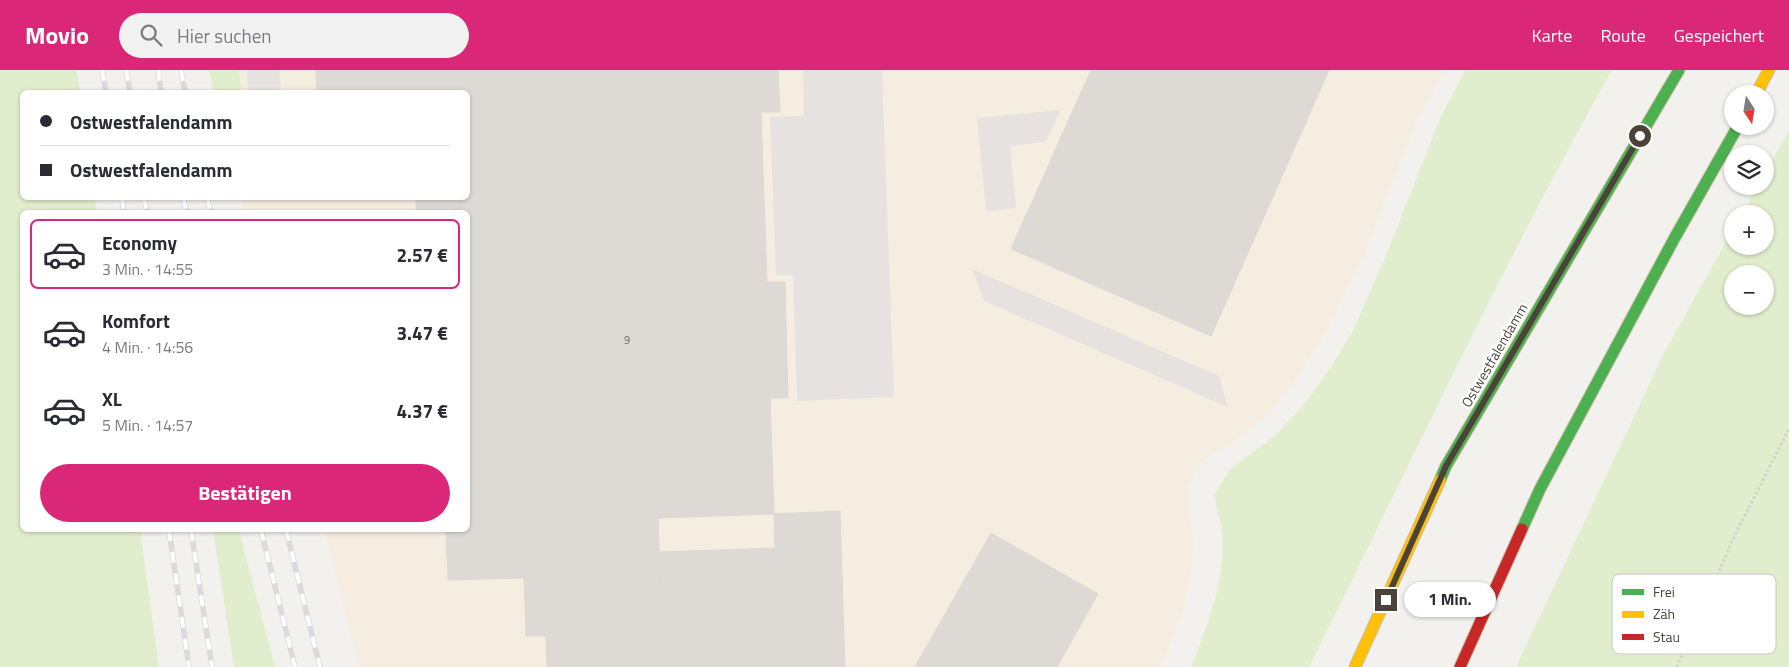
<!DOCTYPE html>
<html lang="de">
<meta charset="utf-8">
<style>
:root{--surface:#fff;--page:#f2f2f3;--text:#2b2b33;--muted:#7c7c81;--line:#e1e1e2;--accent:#db2777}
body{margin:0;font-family:"Titillium Web",sans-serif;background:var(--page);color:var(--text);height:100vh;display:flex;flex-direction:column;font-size:19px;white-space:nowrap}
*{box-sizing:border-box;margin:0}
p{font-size:16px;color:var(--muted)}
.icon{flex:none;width:28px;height:28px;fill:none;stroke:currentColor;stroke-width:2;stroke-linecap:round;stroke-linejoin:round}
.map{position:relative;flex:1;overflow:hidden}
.side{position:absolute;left:20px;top:140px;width:450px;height:322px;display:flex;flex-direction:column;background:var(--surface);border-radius:8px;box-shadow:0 1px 4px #0004}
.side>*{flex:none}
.guide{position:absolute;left:20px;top:20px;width:450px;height:110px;border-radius:8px;box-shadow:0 1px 4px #0004;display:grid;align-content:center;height:110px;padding:0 20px;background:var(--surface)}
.needle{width:32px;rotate:168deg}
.tools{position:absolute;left:1724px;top:15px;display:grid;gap:10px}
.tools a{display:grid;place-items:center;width:50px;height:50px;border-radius:50%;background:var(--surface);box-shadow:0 1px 4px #0004;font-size:25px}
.end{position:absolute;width:22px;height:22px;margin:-11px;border:6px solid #4b4338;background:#fff;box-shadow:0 0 0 2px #fff}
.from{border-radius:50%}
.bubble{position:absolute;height:35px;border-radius:18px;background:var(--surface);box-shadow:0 1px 4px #0004;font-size:16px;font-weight:700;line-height:35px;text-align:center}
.guide b{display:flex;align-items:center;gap:18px;height:48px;font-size:19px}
.guide b+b{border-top:1px solid var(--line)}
.guide i{width:12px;height:12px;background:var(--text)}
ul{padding:9px 0 0;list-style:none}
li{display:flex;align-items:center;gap:15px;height:70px;margin:0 10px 8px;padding:0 10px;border:2px solid transparent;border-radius:8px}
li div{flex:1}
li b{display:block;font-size:19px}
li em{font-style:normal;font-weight:700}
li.active{border-color:var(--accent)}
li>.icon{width:45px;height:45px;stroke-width:1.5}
.action{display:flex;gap:10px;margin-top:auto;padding:10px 20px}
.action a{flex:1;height:58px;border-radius:30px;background:var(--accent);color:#fff;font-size:20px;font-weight:700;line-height:58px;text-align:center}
header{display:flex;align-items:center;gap:30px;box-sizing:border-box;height:70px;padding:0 25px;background:var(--accent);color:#fff}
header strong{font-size:24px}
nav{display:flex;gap:28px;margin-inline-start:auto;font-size:18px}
.search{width:350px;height:45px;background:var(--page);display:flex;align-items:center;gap:12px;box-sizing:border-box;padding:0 18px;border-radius:28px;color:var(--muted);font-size:19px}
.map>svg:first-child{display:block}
.commercial{fill:#f6ede1}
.green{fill:#e1eecd;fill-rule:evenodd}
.parking{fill:#e5e2df}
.building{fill:#dddad6;stroke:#dcd8d3}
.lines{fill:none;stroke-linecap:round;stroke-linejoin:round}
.fast-casing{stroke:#ccbea8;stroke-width:13}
.slow-casing{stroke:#ccbea8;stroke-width:13}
.jam-casing{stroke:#ccbea8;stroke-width:13}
.path{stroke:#d3d1cc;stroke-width:3;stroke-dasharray:2.5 2.5;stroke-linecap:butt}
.fast{stroke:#4caf50;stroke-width:11}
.slow{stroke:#ffc107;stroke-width:11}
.jam{stroke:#c62828;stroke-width:11}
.rail-casing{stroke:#dadada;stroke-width:5.5}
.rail{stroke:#fff;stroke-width:4;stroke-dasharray:11;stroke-linecap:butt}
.route{stroke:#4b4338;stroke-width:6}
.labels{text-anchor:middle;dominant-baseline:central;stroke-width:5;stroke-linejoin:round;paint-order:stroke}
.number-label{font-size:11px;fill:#706a60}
.street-label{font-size:14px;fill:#4b4338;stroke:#fff}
.key{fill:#fff;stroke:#c9c7c3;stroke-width:1}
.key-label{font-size:14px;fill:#4b4338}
</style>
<header>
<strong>Movio</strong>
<div class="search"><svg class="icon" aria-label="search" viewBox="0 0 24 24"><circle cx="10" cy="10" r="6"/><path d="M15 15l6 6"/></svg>Hier suchen</div>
<nav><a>Karte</a><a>Route</a><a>Gespeichert</a></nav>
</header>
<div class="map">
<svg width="1789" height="597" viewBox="0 0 1789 597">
<rect width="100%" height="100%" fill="#f3f1ee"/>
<polygon class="commercial" points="239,0 1444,0 1414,57 1364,184 1332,250 1302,301 1272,340 1244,365 1206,388 1194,403 1188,416 1188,432 1193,466 1192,497 1183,540 1161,597 359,597 324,460 468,460 468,142 244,142 241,128 468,128 468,22 241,22"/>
<g class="green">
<polygon points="0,0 77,0 80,22 22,22 22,128 95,128 97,142 22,142 22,460 140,460 159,597 0,597"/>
<polygon points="209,0 239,0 241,22 214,22"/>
<path d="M1465,0H1612C1502,195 1409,397 1309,597H1191C1208,554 1226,510 1222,463C1221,450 1216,437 1214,425L1231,398L1274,367L1307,331L1330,298L1353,261L1384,190L1440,49Z"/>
<path d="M1789,61V597H1516L1664,283L1732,161V176H1765V144H1742L1758,116H1765V103ZM1732,204H1765V236H1732Z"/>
<polygon points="213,460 239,460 275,597 234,597"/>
</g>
<g class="parking">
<polygon points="247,0 279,0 281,22 248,22"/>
<polygon points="803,0 882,0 894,327 797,331 793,205 776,205 770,47 804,46"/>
<polygon points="1060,40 1046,72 1010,76 1016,138 986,141 977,48"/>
<polygon points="972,199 1219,306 1228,337 984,231"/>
</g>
<g class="building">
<polygon points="316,0 778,0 780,42 761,42 767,212 785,212 788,328 770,328 774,444 658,448 663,597 547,597 546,566 526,566 524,508 448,510 446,460 468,460 468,142 416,142 416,128 468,128 468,22 317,22"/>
<polygon points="1091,0 1329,0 1211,266 1011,179"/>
<polygon points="840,441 845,597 663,597 659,482 775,478 774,444"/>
<polygon points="991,463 1098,524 1057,597 915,597"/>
</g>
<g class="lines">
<g class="fast-casing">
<g id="fast">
<polyline points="1440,410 1446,396 1679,0"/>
<polyline points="1522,459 1540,419 1674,169 1738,56"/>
</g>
</g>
<g class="slow-casing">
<g id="slow">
<polyline points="1756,24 1769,0"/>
<polyline points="1355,597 1440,410"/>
</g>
</g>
<g class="jam-casing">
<polyline id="jam" points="1460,597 1522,459"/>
</g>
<polyline class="path" points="1677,597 1735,465 1789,359"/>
<use href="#fast" class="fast"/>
<use href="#slow" class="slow"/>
<use href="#jam" class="jam"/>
<g class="rail-casing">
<g id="rail">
<polyline points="102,0 106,22"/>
<polyline points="126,0 130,22"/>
<polyline points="158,0 161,22"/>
<polyline points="181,0 185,22"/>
<polyline points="122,128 124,142"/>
<polyline points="144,128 147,142"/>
<polyline points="183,128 187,142"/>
<polyline points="207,128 211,142"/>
<polyline points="169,460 189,597"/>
<polyline points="191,460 212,597"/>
<polyline points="261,460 295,597"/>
<polyline points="286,460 320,597"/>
</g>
</g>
<use href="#rail" class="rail"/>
</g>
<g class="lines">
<polyline class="route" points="1386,530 1446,396 1640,66"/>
</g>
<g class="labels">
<g class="number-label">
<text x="627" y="270">9</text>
</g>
<g class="street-label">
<text transform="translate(1494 285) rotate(-60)">Ostwestfalendamm</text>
</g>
</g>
<rect x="1612" y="504" width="164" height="80" rx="8" class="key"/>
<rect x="1622" y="519" width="22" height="6" fill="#4caf50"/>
<rect x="1622" y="541" width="22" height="7" fill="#ffc107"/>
<rect x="1622" y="564" width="22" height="6" fill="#c62828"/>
<g class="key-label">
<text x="1653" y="527">Frei</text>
<text x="1653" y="549">Zäh</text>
<text x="1653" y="572">Stau</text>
</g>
</svg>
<div class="tools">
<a><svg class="needle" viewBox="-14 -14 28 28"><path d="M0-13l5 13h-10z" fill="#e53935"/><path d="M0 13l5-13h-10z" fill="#7c7c81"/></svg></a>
<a><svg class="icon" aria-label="layers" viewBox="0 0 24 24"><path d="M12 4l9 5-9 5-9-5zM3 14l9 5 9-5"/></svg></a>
<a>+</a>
<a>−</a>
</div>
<i class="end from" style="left:1640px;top:66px"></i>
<i class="end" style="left:1386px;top:530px"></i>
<div class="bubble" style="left:1404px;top:512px;width:92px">1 Min.</div>
<div class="guide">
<b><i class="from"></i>Ostwestfalendamm</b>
<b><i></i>Ostwestfalendamm</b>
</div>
<section class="side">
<ul>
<li class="active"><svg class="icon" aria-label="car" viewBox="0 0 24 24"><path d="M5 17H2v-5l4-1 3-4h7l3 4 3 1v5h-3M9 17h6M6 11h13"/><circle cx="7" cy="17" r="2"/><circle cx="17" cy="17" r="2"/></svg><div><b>Economy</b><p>3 Min. · 14:55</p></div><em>2.57 €</em></li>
<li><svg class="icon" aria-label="car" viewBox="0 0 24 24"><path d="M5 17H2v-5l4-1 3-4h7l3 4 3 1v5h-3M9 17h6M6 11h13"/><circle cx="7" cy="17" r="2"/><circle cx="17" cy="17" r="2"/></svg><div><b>Komfort</b><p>4 Min. · 14:56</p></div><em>3.47 €</em></li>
<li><svg class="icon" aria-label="car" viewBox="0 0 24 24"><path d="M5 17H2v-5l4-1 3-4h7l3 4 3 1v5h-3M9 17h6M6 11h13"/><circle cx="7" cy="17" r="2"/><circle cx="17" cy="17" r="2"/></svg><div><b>XL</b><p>5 Min. · 14:57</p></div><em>4.37 €</em></li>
</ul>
<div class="action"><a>Bestätigen</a></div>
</section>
</div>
